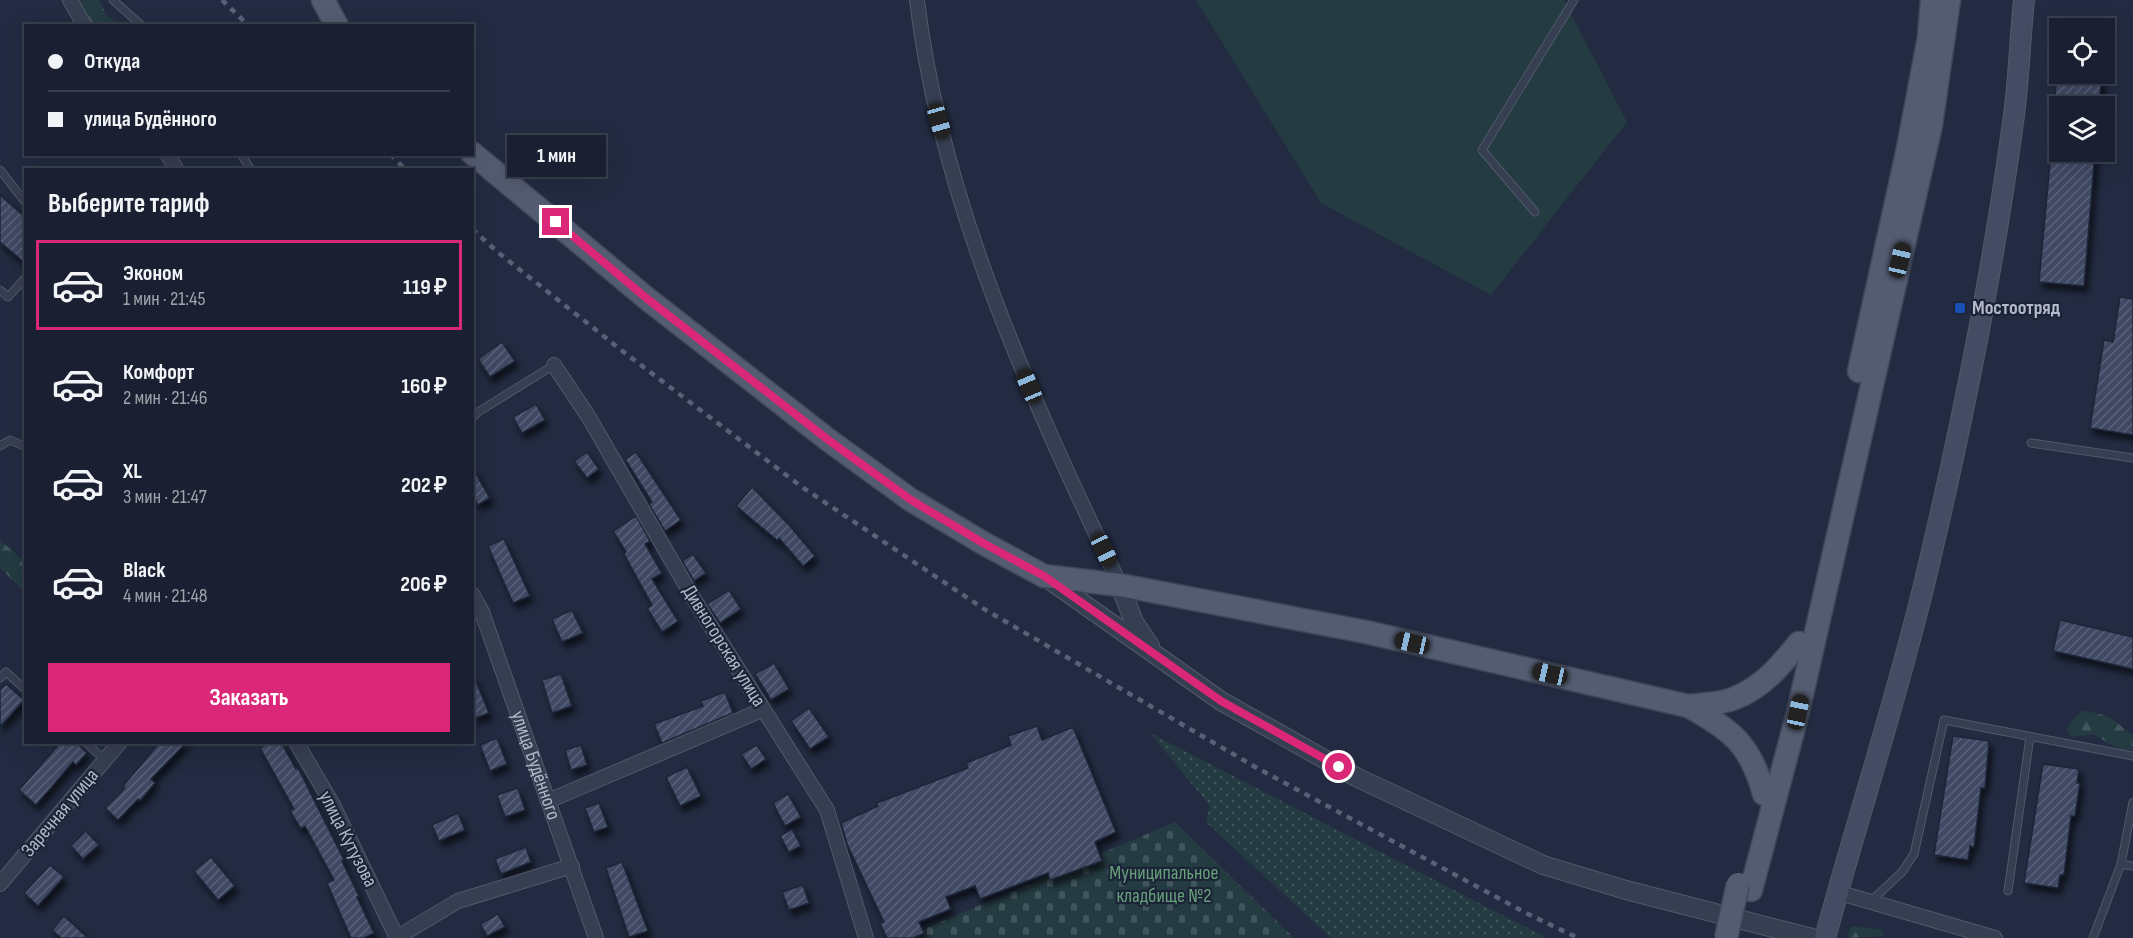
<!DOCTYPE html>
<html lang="ru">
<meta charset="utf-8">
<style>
:root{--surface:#1a2031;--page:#272d3d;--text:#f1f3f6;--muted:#9fa3ab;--line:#383e4d;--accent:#db2777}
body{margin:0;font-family:"Sofia Sans Condensed",sans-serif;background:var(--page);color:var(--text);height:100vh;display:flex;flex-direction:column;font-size:22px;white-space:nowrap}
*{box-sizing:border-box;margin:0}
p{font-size:20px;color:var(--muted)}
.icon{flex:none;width:33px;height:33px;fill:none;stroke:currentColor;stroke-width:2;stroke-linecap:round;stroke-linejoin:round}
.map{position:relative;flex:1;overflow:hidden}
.drawer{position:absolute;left:24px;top:168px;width:450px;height:576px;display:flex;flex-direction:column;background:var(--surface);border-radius:0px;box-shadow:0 6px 24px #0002,0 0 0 2px var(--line)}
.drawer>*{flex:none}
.top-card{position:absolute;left:24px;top:24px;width:450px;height:132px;border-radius:0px;box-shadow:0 6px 24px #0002,0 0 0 2px var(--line);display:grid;align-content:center;height:132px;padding:0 24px;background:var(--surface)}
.fabs{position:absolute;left:2049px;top:18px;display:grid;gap:12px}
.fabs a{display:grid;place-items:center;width:66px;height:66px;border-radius:0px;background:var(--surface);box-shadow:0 6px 24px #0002,0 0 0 2px var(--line);font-size:30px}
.end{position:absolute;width:27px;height:27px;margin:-14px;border:8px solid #db2777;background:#fff;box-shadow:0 0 0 3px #fff}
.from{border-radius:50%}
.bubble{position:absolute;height:42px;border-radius:0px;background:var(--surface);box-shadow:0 6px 24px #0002,0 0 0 2px var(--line);font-size:20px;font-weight:700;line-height:42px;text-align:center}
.car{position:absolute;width:18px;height:36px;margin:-18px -9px;border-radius:8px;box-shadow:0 0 4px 2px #0007;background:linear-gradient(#222 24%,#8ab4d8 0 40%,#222 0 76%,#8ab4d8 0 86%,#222 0)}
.top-card b{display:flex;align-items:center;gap:21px;height:57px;font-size:22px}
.top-card b+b{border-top:2px solid var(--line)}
.top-card i{width:15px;height:15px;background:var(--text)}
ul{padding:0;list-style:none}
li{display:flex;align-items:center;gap:18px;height:90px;margin:0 12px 9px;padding:0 12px;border:3px solid transparent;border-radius:0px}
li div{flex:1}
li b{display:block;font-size:22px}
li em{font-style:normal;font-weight:700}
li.current{border-color:var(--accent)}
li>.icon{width:54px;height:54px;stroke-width:1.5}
h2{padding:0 24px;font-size:27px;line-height:72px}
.primary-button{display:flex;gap:12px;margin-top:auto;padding:12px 24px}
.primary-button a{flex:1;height:69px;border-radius:0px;background:var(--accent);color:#fff;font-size:24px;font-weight:700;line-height:69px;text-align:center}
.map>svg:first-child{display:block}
.grass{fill:url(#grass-dots)}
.forest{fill:url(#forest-firs)}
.cemetery{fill:url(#cemetery-stones)}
.green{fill:#243b42}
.building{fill:url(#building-hatch);stroke:#1d2538;stroke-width:1.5;filter:url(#shadow)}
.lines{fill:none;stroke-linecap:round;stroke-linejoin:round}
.service-casing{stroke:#51596b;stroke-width:9}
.minor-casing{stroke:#51596b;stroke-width:16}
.tertiary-casing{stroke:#51596b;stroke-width:20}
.secondary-casing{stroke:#51596b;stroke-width:22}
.primary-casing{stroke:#40475a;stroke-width:25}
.service{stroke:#363e51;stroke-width:7}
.minor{stroke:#363e51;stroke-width:14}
.tertiary{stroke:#363e51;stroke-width:18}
.secondary{stroke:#444c64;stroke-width:20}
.primary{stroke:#545c71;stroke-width:22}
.rail{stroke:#586178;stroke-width:4.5;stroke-dasharray:6 6;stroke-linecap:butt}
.primary-bridge-casing{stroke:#40475a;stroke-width:25;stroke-linecap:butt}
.primary-bridge{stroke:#545c71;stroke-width:22}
.route{stroke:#db2777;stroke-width:8}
.transit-dot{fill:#1a4fb4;stroke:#1b2336;stroke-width:2}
.labels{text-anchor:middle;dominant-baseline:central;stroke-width:4.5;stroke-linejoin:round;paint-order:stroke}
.poi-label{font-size:20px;font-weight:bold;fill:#b3b9cb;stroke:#1b2336;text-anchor:start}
.street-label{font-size:20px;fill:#b3b9cb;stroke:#1b2336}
.park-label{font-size:20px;fill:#679f7b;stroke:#1b2336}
</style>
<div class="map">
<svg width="2133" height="938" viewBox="0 0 2133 938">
<defs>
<pattern id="grass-dots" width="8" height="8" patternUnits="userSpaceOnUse" patternTransform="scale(1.5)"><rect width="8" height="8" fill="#243b42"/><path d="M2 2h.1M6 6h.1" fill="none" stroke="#41555c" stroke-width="1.8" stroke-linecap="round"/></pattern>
<pattern id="forest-firs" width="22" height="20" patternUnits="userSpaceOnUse" patternTransform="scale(1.5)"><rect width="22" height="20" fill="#243b42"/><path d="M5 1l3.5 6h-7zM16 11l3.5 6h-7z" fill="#41555c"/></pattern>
<pattern id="cemetery-stones" width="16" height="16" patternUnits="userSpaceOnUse" patternTransform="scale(1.5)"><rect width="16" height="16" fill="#243b42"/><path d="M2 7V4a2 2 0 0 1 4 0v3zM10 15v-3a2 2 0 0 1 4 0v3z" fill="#41555c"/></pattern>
<pattern id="building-hatch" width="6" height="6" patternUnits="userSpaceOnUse" patternTransform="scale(1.5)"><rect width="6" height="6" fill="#404a63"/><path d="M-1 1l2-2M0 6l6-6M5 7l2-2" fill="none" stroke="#596278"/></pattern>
<filter id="shadow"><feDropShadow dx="3.5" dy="6" stdDeviation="3" flood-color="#0009"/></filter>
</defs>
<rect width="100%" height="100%" fill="#222b41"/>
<polygon class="grass" points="1150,733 1547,938 1331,938 1206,822 1210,806"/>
<g class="forest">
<polygon points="76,0 99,0 107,16 120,25 90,25"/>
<polygon points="0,540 25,562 25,592 0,568"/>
<path d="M2081,711C2093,712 2104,714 2114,720C2121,725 2125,731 2133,735V750H2120L2093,734L2072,737L2066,730Z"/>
<polygon points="1851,926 1879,929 1884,936 1847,938"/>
</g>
<polygon class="cemetery" points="1175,822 1294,938 903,938"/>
<polygon class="green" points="1196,0 1564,0 1627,122 1491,295 1321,203"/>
<g class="building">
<polygon points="2057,74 2102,74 2099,106 2054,106"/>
<polygon points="2051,152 2095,152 2084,286 2039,282"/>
<polygon points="0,195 26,218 26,264 0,242"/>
<polygon points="2120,297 2133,299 2133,435 2090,428 2104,340 2113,342"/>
<polygon points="502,342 515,361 490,377 478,359"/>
<polygon points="536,404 545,420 522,433 513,417"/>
<polygon points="587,452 599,469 587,478 574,461"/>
<polygon points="636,452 681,520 665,531 649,504 652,502 625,459"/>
<polygon points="472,467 490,498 478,505 472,495"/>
<polygon points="752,487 790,526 815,556 803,566 779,538 778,541 736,506"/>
<polygon points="636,516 650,541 645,544 662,573 652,579 678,621 662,632 647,608 652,605 624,554 626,552 613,531"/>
<polygon points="504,539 530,596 513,603 488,546"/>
<polygon points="693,554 706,573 694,581 682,561"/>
<polygon points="729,590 741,609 720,623 707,604"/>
<polygon points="572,610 583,633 562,642 552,619"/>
<polygon points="2060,620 2133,637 2133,669 2053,651"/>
<polygon points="774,663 789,689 771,700 755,674"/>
<polygon points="473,674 489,713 476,718 472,711"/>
<polygon points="561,674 572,706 552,713 542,680"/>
<polygon points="6,684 24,700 0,727 0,690"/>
<polygon points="725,692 733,713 662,743 654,724 703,706 701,701"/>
<polygon points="809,708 829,737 810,749 791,721"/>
<polygon points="1037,726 1042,740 1073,727 1116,832 1095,842 1102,861 1050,880 1048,873 980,899 975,886 946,897 951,909 919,922 924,933 913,938 887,938 880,923 884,922 847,844 841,823 878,806 877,803 968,768 966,763 1011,745 1008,736"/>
<polygon points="1953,736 1989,741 1985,788 1981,788 1974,847 1970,846 1968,860 1934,855"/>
<polygon points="497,738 507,764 490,771 480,745"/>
<polygon points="61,742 76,742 87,753 76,765 73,762 36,805 19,790"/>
<polygon points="160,742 187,742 151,779 155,783 140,801 138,799 118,820 105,808 125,788 123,786"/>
<polygon points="270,742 281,742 296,769 298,768 344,860 342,861 359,896 357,897 374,933 364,938 351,938 327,883 334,880 305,826 301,829 290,811 294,809 260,748"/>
<polygon points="581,745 587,765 571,770 565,750"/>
<polygon points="757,745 766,759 751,769 741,754"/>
<polygon points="2043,764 2079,769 2077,783 2080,783 2075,816 2071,816 2064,875 2060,875 2058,888 2024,883"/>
<polygon points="687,767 701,796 680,806 666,777"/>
<polygon points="518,788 525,810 505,817 497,795"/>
<polygon points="788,794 801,817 785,826 773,803"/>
<polygon points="599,803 608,827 594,832 585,808"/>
<polygon points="458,813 465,830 439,841 432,825"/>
<polygon points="792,829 801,846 789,852 780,836"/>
<polygon points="86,831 99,845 83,859 71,846"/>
<polygon points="526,847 531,862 501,874 495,859"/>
<polygon points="211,857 235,886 218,900 194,871"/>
<polygon points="622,862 648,931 629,937 606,868"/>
<polygon points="50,865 64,877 38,906 24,893"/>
<polygon points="803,885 809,903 789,910 782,892"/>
<polygon points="498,914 505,927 487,936 480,924"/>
<polygon points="64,916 88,938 61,938 52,930"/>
</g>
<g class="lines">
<g class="service-casing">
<g id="service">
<polyline points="113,0 142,26"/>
<polyline points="241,154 251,170"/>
<polyline points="0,170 26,203"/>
<polyline points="1535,212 1482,150 1574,0"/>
<polyline points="0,290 8,297 26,277"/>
<polyline points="472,418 478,412 554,365"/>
<polyline points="2031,443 2133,458"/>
<polyline points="0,446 10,440 26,447"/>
<polyline points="0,678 6,672 26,690"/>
<polyline points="85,742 105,760"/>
<polyline points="2121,864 2133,866"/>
<polyline points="2008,891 2030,737"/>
<polyline points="1870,902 1902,872 1914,854 1944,720 2133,756"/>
<polyline points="2093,938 2121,864 2133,802"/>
</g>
</g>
<g class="minor-casing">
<g id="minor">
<polyline points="70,0 85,26"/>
<path d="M917,0C941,204 1033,401 1120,585"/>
<polyline points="167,154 177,170"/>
<polyline points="554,365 588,416 695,601 827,810 866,938"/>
<path id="s1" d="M472,594L482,612L596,938"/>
<polyline points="296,742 333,805 397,938"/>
<polyline points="548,801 762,710"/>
<polyline points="0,884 120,742"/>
<polyline points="1837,892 1995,938"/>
<polyline points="396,938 458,901 572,866"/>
</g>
</g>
<g class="tertiary-casing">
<g id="tertiary">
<polyline points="1044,576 1221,701 1356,777 1543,865 1626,890 1812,938"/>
<polyline points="1120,585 1134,622 1150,646"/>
</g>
</g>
<g class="secondary-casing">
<path id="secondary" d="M1825,938C1857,820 1895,704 1924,585C1961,430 1993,273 2014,115C2019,77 2020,38 2024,0"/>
</g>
<g class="primary-casing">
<g id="primary">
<polyline points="323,0 337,26"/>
<path d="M472,153L645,297L827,439L911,500L983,543L1044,576L1120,585L1366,632L1688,706C1732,731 1750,743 1764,794"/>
<polyline points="1859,371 1907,153 1929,37 1932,0"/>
<path d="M1688,706C1703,704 1722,704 1735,698C1763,687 1781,665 1799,643"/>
<polyline points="1751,890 1798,712 1931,125 1949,0"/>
</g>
</g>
<use href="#service" class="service"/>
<use href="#minor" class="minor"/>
<use href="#tertiary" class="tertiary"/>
<use href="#secondary" class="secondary"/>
<use href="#primary" class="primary"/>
<g class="rail">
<polyline points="222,0 249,26"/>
<polyline points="390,154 406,170"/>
<polyline points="472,229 500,254 625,353 802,487 984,609 1257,768 1526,913 1578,938"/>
</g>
<g class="primary-bridge-casing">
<polyline id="primary-bridge" points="1726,938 1738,884"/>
</g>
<use href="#primary-bridge" class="primary-bridge"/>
</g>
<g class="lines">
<polyline class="route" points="556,222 645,297 827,439 911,500 983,543 1044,576 1221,701 1339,767"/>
</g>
<rect class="transit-dot" x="1954" y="302" width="12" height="12" rx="3"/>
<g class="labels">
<g class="poi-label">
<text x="1972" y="308">Мостоотряд</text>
</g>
<g class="street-label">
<text transform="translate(724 646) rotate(58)">Дивногорская улица</text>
<text stroke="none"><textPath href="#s1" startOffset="183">улица Будённого</textPath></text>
<text transform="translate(60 813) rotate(-50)">Заречная улица</text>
<text transform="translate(348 839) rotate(63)">улица Кутузова</text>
</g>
<g class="park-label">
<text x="1164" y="873">Муниципальное<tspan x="1164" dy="23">кладбище №2</tspan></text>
</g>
</g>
</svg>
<div class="fabs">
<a><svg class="icon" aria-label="locate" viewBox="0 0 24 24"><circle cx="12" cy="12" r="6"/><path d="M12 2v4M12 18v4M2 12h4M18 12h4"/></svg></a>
<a><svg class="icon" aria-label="layers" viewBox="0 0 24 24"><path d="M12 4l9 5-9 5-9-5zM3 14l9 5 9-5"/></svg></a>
</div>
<i class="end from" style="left:1339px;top:767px"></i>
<i class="end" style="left:556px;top:222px"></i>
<div class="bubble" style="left:507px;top:135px;width:99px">1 мин</div>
<i class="car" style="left:939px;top:121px;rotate:164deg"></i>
<i class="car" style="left:1900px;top:260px;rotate:13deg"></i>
<i class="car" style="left:1029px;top:386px;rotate:337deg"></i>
<i class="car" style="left:1104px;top:550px;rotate:155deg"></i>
<i class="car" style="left:1412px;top:643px;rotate:283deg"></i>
<i class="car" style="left:1550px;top:674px;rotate:283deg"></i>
<i class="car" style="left:1798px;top:712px;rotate:12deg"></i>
<div class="top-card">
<b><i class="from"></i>Откуда</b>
<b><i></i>улица Будённого</b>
</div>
<section class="drawer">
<h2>Выберите тариф</h2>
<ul>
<li class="current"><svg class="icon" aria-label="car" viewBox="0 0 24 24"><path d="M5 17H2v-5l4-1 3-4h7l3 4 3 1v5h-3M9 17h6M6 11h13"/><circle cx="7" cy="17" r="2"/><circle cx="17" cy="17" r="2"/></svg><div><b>Эконом</b><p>1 мин · 21:45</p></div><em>119 ₽</em></li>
<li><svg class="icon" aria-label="car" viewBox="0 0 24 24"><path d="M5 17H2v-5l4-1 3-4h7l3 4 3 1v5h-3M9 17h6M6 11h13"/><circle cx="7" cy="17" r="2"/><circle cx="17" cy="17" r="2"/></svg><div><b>Комфорт</b><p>2 мин · 21:46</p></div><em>160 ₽</em></li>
<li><svg class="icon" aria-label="car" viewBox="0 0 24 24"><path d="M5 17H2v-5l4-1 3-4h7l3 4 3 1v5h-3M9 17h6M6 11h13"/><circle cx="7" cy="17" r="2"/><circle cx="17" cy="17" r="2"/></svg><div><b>XL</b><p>3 мин · 21:47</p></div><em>202 ₽</em></li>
<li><svg class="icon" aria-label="car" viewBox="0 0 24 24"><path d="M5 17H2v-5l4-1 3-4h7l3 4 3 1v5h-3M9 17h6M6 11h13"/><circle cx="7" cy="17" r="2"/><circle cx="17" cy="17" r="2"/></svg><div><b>Black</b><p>4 мин · 21:48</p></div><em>206 ₽</em></li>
</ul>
<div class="primary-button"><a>Заказать</a></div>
</section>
</div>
